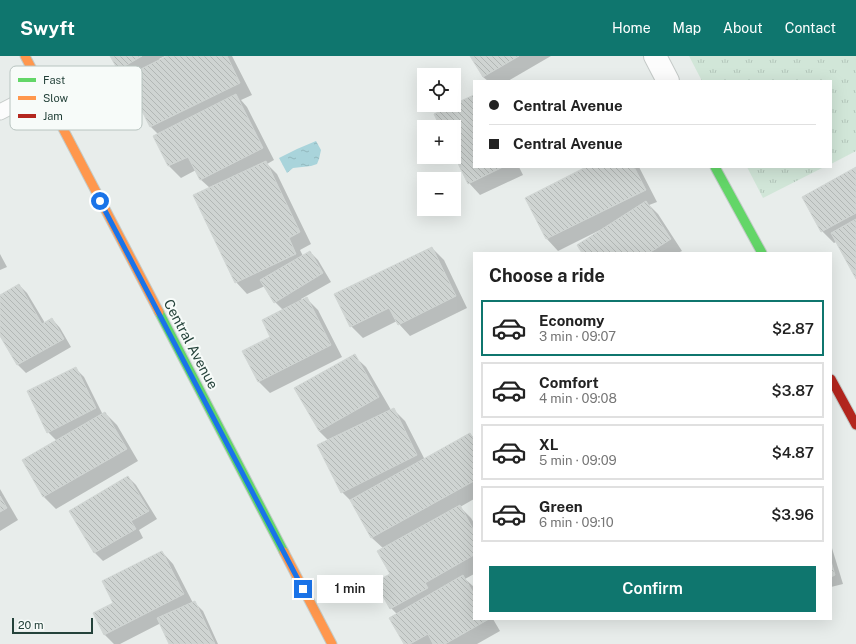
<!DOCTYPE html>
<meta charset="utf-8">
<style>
:root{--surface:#fff;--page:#f2f2f2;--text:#222;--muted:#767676;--line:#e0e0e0;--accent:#0f766e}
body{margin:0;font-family:"Public Sans",sans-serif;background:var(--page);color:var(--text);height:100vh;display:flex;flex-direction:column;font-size:15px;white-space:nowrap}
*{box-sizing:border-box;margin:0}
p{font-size:13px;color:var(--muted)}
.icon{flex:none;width:22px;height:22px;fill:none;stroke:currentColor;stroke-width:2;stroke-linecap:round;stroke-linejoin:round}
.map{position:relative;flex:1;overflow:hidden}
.side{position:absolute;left:473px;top:196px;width:359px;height:368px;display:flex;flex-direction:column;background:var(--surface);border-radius:0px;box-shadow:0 4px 16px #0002}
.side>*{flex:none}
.hud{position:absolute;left:473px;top:24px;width:359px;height:88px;border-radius:0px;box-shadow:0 4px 16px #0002;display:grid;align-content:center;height:88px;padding:0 16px;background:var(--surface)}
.fabs{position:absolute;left:417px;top:12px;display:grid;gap:8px}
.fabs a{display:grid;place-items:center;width:44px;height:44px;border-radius:0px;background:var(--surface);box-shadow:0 4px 16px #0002;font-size:20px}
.scale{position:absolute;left:12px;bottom:10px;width:81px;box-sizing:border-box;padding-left:4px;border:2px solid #24423a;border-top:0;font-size:11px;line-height:14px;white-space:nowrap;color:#24423a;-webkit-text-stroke:3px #f7fbf9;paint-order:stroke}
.end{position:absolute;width:18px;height:18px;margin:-9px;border:5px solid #1a73e8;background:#fff;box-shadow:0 0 0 2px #fff}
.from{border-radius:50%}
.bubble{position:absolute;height:28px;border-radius:0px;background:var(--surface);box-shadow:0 4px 16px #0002;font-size:13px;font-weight:600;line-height:28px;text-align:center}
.hud b{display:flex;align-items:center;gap:14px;height:38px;font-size:15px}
.hud b+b{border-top:1px solid var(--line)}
.hud i{width:10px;height:10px;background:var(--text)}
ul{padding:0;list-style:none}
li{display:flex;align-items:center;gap:12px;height:56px;margin:0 8px 6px;padding:0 8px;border:2px solid var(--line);border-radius:0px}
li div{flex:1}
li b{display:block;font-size:15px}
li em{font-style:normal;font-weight:600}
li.active{border-color:var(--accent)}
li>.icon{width:36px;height:36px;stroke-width:1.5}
h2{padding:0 16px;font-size:18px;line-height:48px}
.button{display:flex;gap:8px;margin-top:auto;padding:8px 16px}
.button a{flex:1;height:46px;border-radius:0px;background:var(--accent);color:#fff;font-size:16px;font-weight:600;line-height:46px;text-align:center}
header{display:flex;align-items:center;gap:24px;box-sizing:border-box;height:56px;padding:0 20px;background:var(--accent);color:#fff}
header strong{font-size:19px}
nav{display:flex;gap:22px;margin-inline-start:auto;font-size:14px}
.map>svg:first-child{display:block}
.grass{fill:url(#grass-tufts)}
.water{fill:url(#water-ripples)}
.shadow{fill:#0003}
.building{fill:url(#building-back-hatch);stroke:#d1d6d4}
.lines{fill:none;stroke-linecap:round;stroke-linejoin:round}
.lane-casing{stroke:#c5cac8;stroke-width:17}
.street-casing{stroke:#c5cac8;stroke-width:24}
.fast-casing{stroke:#c3cbc8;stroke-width:11}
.slow-casing{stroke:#c3cbc8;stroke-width:11}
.jam-casing{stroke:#c3cbc8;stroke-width:11}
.lane{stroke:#fcfcfc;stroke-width:15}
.street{stroke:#fcfcfc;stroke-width:22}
.fast{stroke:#63d668;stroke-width:9}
.slow{stroke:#ff974d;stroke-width:9}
.jam{stroke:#b3261e;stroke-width:9}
.route{stroke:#1a73e8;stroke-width:5}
.labels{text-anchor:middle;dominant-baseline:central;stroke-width:4;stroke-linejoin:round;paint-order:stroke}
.street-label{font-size:14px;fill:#24423a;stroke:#f7fbf9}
.key{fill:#f7fbf9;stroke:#b8c4c0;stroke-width:1}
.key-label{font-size:11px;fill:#24423a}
</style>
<header>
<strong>Swyft</strong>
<nav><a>Home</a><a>Map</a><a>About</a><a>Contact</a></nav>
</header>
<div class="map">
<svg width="856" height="588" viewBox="0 0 856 588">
<defs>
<pattern id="grass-tufts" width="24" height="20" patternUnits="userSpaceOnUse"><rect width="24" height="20" fill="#d1e6d8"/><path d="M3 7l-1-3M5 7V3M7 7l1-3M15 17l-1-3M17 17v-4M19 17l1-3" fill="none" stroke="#b3c6ba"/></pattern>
<pattern id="water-ripples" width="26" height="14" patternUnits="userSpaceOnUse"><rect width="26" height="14" fill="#a9d4db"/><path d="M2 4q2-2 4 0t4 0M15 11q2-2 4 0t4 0" fill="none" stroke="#91b7bd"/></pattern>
<pattern id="building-back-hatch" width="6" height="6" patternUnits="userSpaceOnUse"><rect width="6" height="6" fill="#cfd4d2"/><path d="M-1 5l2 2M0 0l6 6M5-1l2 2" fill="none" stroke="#b2b7b5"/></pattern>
</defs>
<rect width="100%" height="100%" fill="#e8edeb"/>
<g class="grass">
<polygon points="689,0 856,0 856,95 831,108 831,25 702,25"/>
<polygon points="747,111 824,111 763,142"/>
</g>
<polygon class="water" points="316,85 321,94 319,103 317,108 311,110 293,112 287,117 279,102 297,93"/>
<g class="shadow">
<polygon points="111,0 165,0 159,3 160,5 170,0 232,0 252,39 241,44 247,51 274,104 267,108 277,118 311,188 300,194 303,200 310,196 318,204 331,226 301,243 302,245 307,243 318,254 342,301 270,337 258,325 272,282 283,254 275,246 265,230 247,238 236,226 210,132 200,123 196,114 181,122 169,110 154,80 158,78 151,71 127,21 119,13"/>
<polygon points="472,0 551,0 508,25 488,25 483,21"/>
<polygon points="474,40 474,111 519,111 523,119 480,139 469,127 454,97 454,71 442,71"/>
<polygon points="589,111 639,111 657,146 649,149 658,158 682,195 678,197 583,197 601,175 600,174 558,195 547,183 526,142"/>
<polygon points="856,112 856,221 836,186 834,187 822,175"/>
<polygon points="432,192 444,204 467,252 410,280 399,268 397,265 363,282 351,270"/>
<polygon points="0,198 7,211 0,214"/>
<polygon points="19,229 27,237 45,267 52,263 60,272 71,291 26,317 18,309 0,278 0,240"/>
<polygon points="354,300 366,311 391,354 393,353 405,365 425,404 470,378 474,382 474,443 460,451 471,462 474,467 474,518 465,523 474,531 474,563 493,563 500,575 477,588 405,588 397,558 391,552 391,518 384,493 372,482 353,447 342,436 329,385 319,375"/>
<polygon points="76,313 84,321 103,359 105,357 117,369 138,405 56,453 44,441 23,405 57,385 48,376"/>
<polygon points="128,421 136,429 157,463 139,474 143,482 103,505 95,497 70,455"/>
<polygon points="0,433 18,464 0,475"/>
<polygon points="831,489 843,528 831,531"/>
<polygon points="162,496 173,508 193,547 194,546 203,555 218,588 170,588 161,567 120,588 114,588 104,578 115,547"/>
</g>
<g class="building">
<polygon points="110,0 142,0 118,14"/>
<polygon points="167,0 227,0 240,27 150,71 125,21"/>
<polygon points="470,0 519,0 483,21"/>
<polygon points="236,38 263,92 200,124 188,101 168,110 153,80"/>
<polygon points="474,39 474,111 503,111 468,128 454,99 454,71 440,71 434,58 454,49 454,48"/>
<polygon points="266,105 300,176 289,182 296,198 235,227 193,139"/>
<polygon points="586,111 634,111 646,134 546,183 525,142"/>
<polygon points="856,111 856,157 821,176 802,141"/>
<polygon points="646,145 671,183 649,197 582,197 577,189"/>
<polygon points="856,163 856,223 831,177"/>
<polygon points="432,191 456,240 398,269 389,252 350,271 334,238"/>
<polygon points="310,195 323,217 274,247 260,224"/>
<polygon points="19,228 42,268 52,262 64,283 17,309 0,280 0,239"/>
<polygon points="307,241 331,289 258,326 242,295 270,281 262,264"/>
<polygon points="355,298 379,341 319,375 294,332"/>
<polygon points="76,311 96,352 47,377 27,335"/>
<polygon points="394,352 417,399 341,437 317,389"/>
<polygon points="105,356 127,393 43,441 22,404"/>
<polygon points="470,377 474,384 474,425 371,482 350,444"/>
<polygon points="128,420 149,455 131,465 136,473 94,497 69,455"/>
<polygon points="0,440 7,452 0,456"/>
<polygon points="460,449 474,475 474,499 425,527 428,532 390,553 375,526 390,518 377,495"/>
<polygon points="162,495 184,538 104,579 93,557 113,547 102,525"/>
<polygon points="831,505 835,519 831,521"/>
<polygon points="463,519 474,538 474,563 489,563 445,588 433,588 428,578 410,588 404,588 389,562"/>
<polygon points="195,545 215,588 169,588 157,562"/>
</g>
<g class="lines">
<g class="lane-casing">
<polyline id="lane" points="0,56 43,34"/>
</g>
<g class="street-casing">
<polyline id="street" points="655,0 668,25"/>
</g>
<g class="fast-casing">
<g id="fast">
<polyline points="715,111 762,197"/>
<polyline points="159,256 284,496"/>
</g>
</g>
<g class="slow-casing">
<g id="slow">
<polyline points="25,0 159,256"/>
<polyline points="284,496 332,588"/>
</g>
</g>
<g class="jam-casing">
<polyline id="jam" points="831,323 856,369"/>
</g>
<use href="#lane" class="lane"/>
<use href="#street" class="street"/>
<use href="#fast" class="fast"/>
<use href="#slow" class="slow"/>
<use href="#jam" class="jam"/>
</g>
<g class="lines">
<polyline class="route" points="100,145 303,533"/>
</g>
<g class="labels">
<g class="street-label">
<text transform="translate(191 288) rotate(62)">Central Avenue</text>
</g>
</g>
<rect x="10" y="10" width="132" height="64" rx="6" class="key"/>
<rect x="18" y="22" width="18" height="4" fill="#63d668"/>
<rect x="18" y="40" width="18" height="4" fill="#ff974d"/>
<rect x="18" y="58" width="18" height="4" fill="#b3261e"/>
<g class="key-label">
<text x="43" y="28">Fast</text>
<text x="43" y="46">Slow</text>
<text x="43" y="64">Jam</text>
</g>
</svg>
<div class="fabs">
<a><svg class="icon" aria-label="locate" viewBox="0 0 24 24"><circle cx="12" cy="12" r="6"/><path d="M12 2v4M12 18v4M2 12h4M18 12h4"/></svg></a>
<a>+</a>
<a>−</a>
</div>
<div class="scale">20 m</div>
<i class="end from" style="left:100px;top:145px"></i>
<i class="end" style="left:303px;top:533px"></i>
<div class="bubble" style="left:317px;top:519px;width:66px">1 min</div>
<div class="hud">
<b><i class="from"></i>Central Avenue</b>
<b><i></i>Central Avenue</b>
</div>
<section class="side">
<h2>Choose a ride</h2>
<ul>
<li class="active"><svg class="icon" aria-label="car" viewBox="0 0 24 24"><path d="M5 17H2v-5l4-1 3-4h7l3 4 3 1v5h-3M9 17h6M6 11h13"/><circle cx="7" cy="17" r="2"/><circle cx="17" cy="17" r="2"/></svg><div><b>Economy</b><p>3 min · 09:07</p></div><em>$2.87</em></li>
<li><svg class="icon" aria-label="car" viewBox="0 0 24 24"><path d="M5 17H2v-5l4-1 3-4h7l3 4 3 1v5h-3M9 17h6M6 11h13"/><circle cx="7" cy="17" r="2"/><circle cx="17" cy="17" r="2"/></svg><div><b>Comfort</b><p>4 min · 09:08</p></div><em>$3.87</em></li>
<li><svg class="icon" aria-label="car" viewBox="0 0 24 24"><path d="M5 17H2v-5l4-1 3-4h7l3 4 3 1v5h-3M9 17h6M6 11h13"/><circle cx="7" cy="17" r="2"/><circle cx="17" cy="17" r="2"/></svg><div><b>XL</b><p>5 min · 09:09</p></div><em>$4.87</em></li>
<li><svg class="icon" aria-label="car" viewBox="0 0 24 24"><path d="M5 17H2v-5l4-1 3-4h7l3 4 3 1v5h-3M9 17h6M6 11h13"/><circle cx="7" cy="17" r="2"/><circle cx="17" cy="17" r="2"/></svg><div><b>Green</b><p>6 min · 09:10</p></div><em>$3.96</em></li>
</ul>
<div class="button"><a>Confirm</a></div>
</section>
</div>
